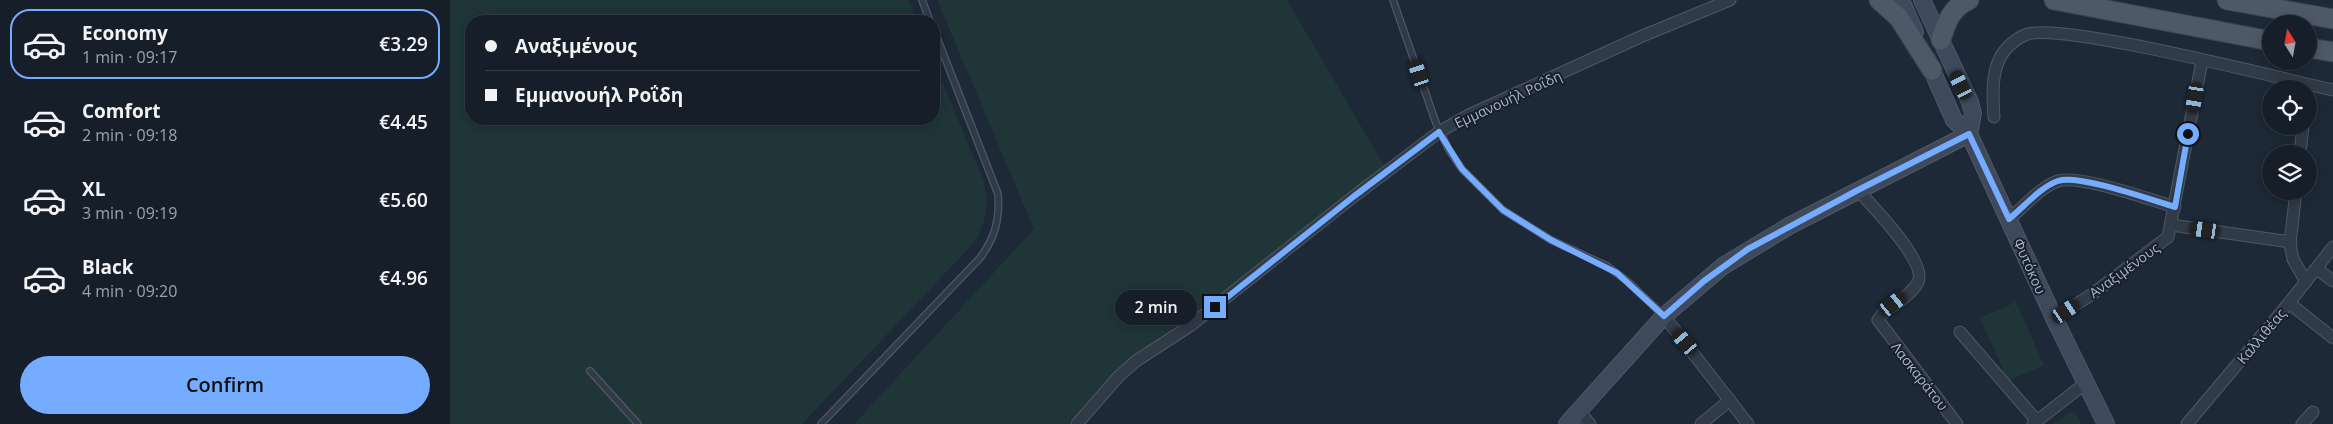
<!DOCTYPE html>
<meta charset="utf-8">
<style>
:root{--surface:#161f29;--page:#232c35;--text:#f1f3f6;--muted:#9ea2a8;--line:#353d46;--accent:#75acff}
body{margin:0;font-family:"Open Sans",sans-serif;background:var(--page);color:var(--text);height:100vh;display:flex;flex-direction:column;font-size:19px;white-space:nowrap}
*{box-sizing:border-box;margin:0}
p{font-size:16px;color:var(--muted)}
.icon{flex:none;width:28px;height:28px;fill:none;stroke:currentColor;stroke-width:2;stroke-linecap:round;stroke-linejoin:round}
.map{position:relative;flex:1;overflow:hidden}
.panel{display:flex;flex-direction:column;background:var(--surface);width:450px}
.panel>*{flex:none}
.top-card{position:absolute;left:15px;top:15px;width:475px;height:110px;border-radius:20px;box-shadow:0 2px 12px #0003,0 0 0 1px var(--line);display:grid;align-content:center;height:110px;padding:0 20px;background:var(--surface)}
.needle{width:32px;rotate:349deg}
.fabs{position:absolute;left:1812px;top:15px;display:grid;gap:10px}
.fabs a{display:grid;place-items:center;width:55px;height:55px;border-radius:50%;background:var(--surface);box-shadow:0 2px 12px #0003,0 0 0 1px var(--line);font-size:25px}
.end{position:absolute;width:22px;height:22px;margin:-11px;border:6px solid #75acff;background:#111;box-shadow:0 0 0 2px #111}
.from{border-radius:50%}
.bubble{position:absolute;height:35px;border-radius:18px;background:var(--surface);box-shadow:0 2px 12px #0003,0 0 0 1px var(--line);font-size:16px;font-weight:600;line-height:35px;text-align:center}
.car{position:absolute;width:15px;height:30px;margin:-15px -8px;border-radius:6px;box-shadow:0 0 4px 1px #0007;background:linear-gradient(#222 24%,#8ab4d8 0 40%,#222 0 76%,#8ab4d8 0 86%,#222 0)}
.top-card b{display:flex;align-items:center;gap:18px;height:48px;font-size:19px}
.top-card b+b{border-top:1px solid var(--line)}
.top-card i{width:12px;height:12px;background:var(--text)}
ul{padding:9px 0 0;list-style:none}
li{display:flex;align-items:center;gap:15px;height:70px;margin:0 10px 8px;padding:0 10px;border:2px solid transparent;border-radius:20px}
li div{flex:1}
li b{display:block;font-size:19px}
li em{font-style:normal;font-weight:600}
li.on{border-color:var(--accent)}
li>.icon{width:45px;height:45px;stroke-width:1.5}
.cta{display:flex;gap:10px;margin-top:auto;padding:10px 20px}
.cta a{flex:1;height:58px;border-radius:30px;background:var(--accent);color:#111;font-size:20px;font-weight:600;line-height:58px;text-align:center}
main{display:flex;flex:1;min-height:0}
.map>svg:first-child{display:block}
.green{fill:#1f3538}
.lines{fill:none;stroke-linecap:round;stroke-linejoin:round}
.lane-casing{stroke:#4e5866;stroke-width:8}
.street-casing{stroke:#4e5866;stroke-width:13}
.secondary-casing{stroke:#4e5866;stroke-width:18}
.primary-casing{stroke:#3a4451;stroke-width:21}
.lane{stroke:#313a47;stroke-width:5.5}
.street{stroke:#313a47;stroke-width:11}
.secondary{stroke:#3e495b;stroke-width:16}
.primary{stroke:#4e5968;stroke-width:19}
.route{stroke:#75acff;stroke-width:6}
.labels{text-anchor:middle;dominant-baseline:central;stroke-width:4;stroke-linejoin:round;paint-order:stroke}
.street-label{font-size:14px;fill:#aab5c5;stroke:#17202c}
</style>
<main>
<section class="panel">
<ul>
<li class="on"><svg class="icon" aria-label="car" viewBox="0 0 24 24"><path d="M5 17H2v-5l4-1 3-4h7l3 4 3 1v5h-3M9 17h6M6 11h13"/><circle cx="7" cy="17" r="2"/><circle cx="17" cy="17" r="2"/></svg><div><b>Economy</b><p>1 min · 09:17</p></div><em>€3.29</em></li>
<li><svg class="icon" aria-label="car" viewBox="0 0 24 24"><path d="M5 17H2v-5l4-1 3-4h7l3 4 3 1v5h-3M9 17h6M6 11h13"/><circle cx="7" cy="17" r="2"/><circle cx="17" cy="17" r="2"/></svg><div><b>Comfort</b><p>2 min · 09:18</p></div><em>€4.45</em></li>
<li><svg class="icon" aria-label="car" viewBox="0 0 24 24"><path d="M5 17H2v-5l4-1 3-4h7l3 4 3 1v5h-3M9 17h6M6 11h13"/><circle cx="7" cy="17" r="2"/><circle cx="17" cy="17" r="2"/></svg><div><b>XL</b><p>3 min · 09:19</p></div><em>€5.60</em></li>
<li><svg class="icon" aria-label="car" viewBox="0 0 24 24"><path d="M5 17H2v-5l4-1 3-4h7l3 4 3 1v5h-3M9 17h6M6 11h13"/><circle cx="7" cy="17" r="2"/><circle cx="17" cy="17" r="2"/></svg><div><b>Black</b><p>4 min · 09:20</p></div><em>€4.96</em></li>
</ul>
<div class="cta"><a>Confirm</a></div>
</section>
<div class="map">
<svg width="1883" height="424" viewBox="0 0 1883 424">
<rect width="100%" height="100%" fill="#1d2937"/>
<g class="green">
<path d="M0,0H458L467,21H21V119H484V62L533,179C540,204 537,221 524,243L352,424H0Z"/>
<polygon points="487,0 837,0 935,167 718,339 623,424 404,424 584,229"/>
<polygon points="1566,302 1594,365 1558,381 1530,318"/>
<polygon points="1622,411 1627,415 1631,424 1603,424"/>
</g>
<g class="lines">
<g class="lane-casing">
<g id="lane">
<polyline points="472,0 480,21"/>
<polyline points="943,0 986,123 999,150 1012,169 1053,210 1101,240 1157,266 1177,281 1212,314"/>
<polyline points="140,371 188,424"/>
<path d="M371,424L530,258C545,238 550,219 548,194L484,30"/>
</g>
</g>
<g class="street-casing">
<g id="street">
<path d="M1544,117C1542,84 1540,51 1575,35C1605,20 1836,80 1883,90"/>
<polyline points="1850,154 1853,126"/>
<path d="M1408,190C1421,205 1481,265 1467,284C1460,296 1442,305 1432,314L1428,320L1507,424"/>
<polyline points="1846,191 1840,244 1843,259 1856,282"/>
<path d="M1559,219C1574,207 1590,187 1608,181C1629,174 1701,200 1725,207"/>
<polyline points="1721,225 1841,242"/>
<polyline points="1867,269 1883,281"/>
<polyline points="1839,303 1883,338"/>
<polyline points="1214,316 1298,424"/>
<polyline points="1604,318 1641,295 1718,237 1752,61"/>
<polyline points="1510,332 1587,421"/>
<polyline points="1129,411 1140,424"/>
<polyline points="627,424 668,377 686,361 740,326 903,197 989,132 1019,115 1190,37 1280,0"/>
<polyline points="1251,424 1280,400"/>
<polyline points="1583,424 1637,382"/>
<polyline points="1737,424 1839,303 1883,247"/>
<polyline points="1852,424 1863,412"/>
</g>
</g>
<g class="secondary-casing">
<g id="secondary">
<polyline points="1451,0 1465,32"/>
<polyline points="1472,0 1520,102 1523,113 1519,134"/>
<polyline points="1477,59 1504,120 1519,134 1604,318 1656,424"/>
<polyline points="1117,424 1214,316 1273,266 1339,226 1519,134"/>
</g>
</g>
<g class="primary-casing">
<g id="primary">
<polyline points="1429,0 1449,18 1482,70"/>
<polyline points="1604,0 1821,41"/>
<polyline points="1777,0 1883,19"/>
<path d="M1491,40C1496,22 1502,7 1519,0"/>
<polyline points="1859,48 1883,52"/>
</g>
</g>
<use href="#lane" class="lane"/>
<use href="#street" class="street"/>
<use href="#secondary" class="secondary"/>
<use href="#primary" class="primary"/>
</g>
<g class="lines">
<path class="route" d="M765,307L903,197L989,132L1012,169L1053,210L1101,240L1167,273L1214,316L1254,281L1298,249L1408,190L1519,134L1559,219C1574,207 1590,187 1608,181C1629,174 1701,200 1725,207L1738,134"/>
</g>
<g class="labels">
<g class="street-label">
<text transform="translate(1058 99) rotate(-25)">Εμμανουήλ Ροΐδη</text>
<text transform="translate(1580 266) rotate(66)">Φυτόκου</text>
<text transform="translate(1674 270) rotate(-36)">Αναξιμένους</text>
<text transform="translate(1811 336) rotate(-50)">Καλλιθέας</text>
<text transform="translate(1470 376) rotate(52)">Λασκαράτου</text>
</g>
</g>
</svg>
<div class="fabs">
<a><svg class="needle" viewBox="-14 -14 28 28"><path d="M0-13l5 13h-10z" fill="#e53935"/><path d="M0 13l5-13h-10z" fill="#9ea2a8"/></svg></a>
<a><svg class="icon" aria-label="locate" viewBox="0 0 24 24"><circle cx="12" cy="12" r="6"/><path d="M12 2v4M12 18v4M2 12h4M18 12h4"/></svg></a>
<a><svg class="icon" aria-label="layers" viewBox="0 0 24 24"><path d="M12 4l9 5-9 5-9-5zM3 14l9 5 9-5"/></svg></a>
</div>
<i class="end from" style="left:1738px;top:134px"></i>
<i class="end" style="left:765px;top:307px"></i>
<div class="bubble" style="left:665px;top:290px;width:82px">2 min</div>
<i class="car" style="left:969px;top:74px;rotate:342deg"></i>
<i class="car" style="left:1511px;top:85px;rotate:334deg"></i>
<i class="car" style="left:1745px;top:98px;rotate:190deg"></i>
<i class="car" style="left:1755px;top:230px;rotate:278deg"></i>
<i class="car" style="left:1443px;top:304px;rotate:51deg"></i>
<i class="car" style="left:1616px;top:311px;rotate:56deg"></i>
<i class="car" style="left:1235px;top:342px;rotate:320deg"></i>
<div class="top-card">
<b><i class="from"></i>Αναξιμένους</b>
<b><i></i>Εμμανουήλ Ροΐδη</b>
</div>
</div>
</main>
